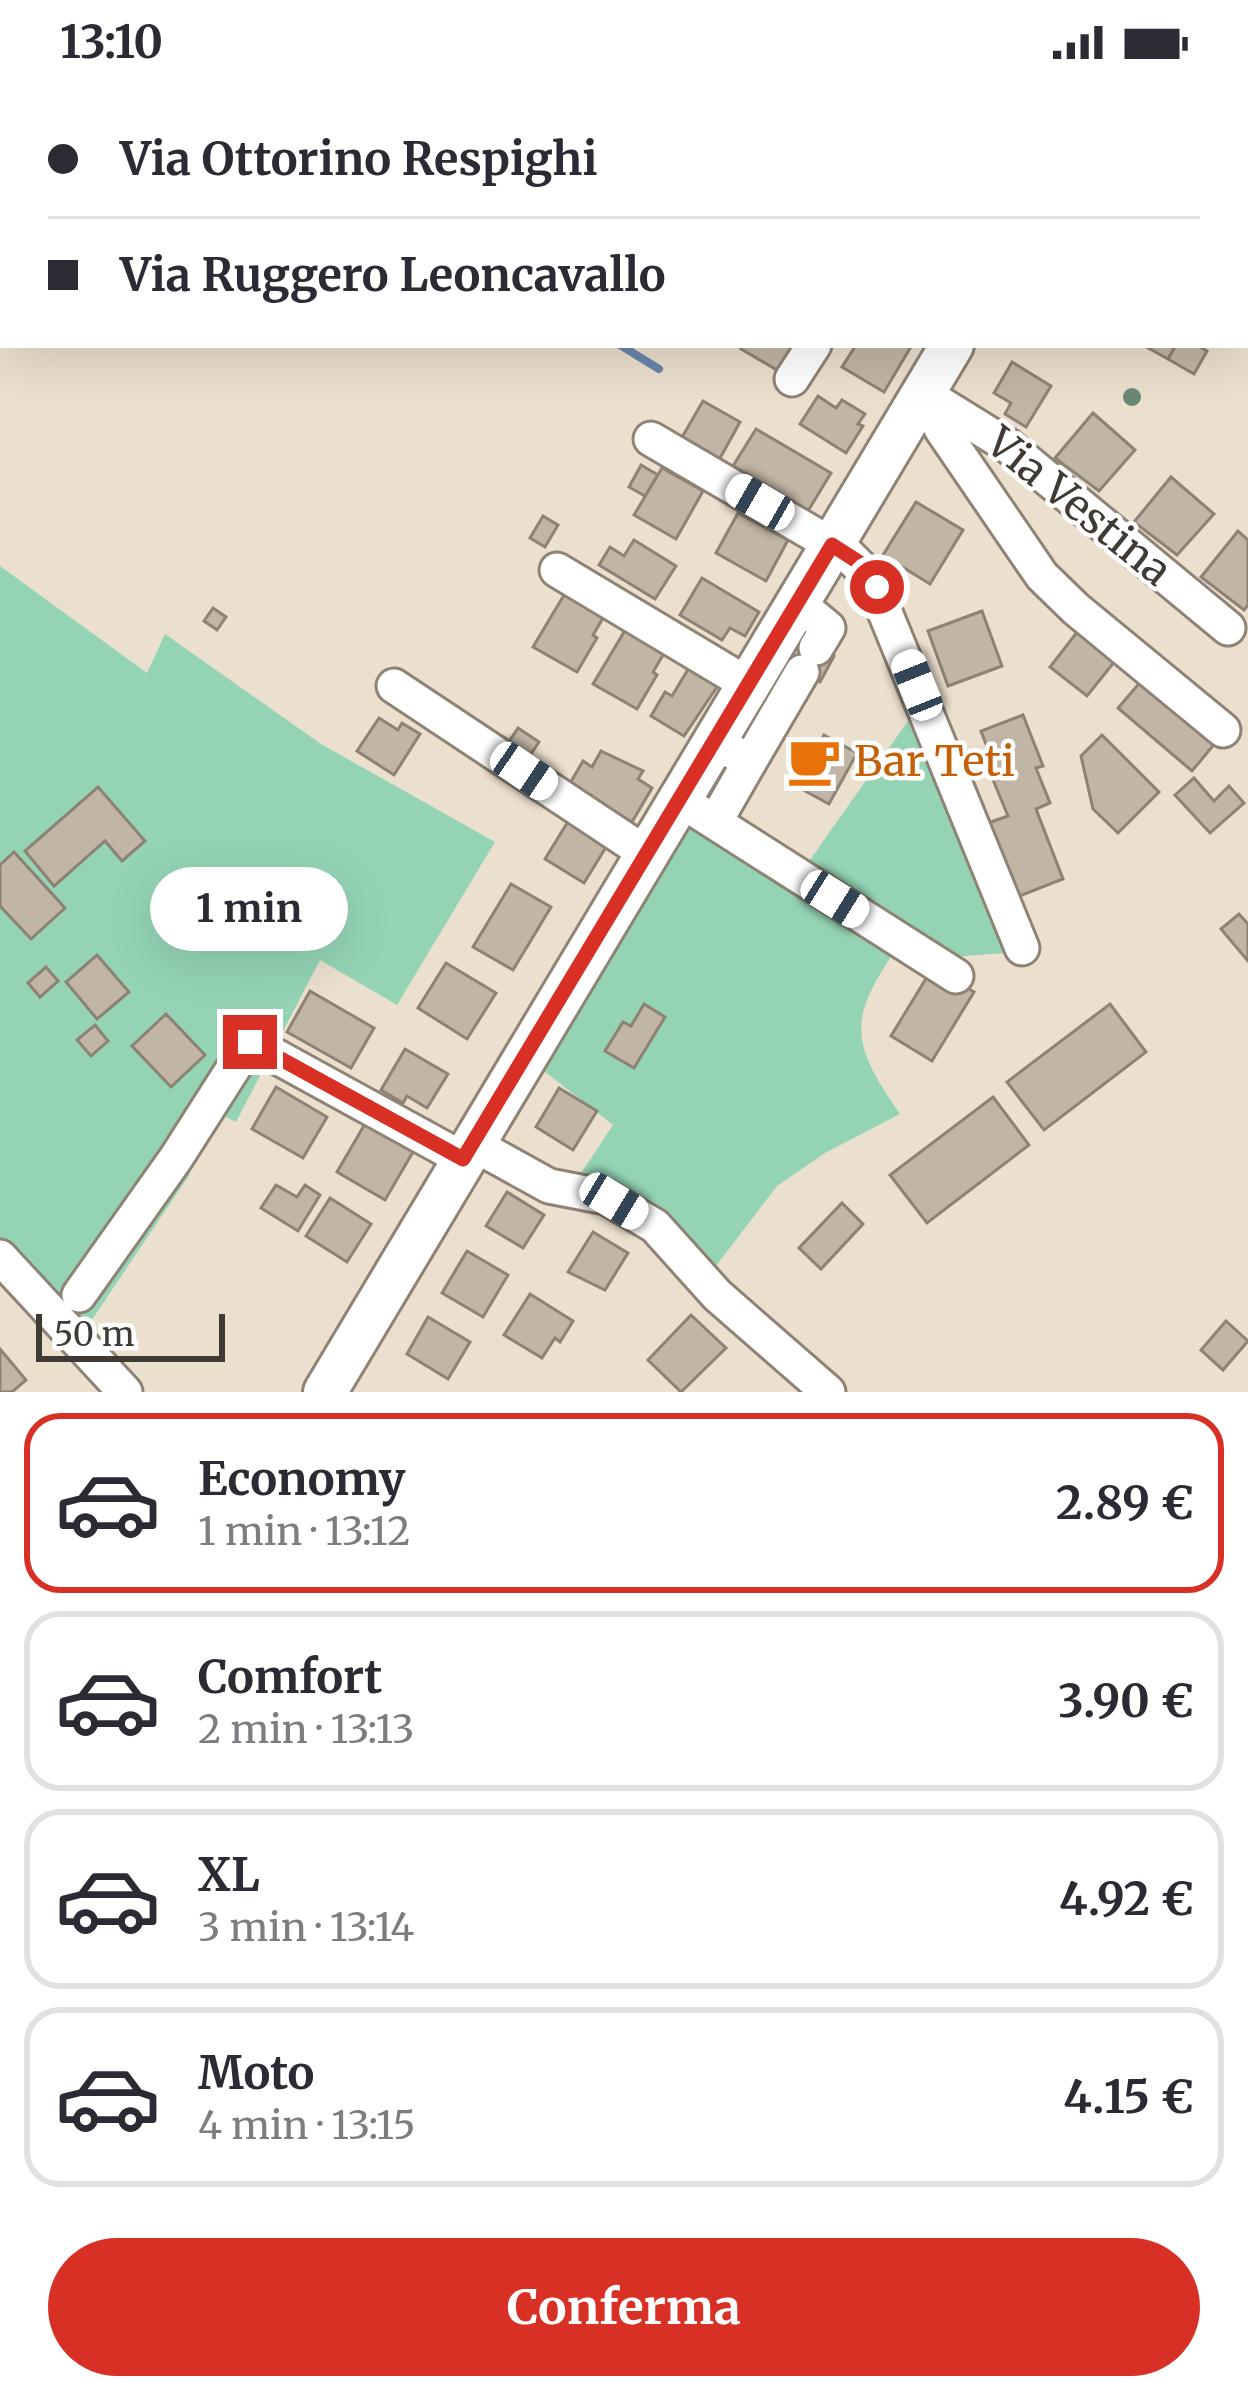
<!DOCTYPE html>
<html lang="it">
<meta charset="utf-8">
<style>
:root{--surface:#fff;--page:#f7f7f7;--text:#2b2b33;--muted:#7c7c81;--line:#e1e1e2;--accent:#d93025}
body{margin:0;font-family:Merriweather,serif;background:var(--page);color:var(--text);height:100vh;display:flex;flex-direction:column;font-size:45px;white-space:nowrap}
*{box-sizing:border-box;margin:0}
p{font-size:39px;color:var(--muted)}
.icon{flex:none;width:66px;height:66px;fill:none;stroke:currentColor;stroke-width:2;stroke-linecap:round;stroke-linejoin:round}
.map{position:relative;height:1308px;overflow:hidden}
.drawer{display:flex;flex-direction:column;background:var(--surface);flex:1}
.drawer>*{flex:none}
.hud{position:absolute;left:0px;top:0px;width:1248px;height:264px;box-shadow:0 12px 48px #0002;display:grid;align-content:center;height:264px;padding:0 48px;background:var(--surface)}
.scale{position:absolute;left:36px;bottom:30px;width:189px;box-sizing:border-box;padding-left:12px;border:6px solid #3f3b34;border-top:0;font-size:33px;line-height:42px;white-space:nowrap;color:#3f3b34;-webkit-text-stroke:9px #fff;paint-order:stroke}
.end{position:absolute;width:54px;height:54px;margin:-27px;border:15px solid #d93025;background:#fff;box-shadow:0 0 0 6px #fff}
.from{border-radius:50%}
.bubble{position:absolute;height:84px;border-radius:42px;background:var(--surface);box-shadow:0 12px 48px #0002;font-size:39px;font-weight:700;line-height:84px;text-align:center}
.car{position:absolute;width:36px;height:72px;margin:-36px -18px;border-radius:15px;box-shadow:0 0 9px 3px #0007;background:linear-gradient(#fff 24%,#345 0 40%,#fff 0 76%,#345 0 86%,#fff 0)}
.hud b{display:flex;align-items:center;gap:42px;height:114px;font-size:45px}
.hud b+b{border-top:3px solid var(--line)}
.hud i{width:30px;height:30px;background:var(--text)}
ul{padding:21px 0 0;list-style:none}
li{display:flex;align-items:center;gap:36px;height:180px;margin:0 24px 18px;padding:0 24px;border:6px solid var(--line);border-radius:36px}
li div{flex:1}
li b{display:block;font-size:45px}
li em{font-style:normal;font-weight:700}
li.on{border-color:var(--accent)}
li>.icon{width:108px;height:108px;stroke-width:1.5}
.cta{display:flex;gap:24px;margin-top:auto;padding:24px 48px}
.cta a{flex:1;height:138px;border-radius:72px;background:var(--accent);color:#fff;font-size:48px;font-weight:700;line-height:138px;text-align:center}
.status{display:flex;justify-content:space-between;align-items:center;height:84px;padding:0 60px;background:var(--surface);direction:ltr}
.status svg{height:33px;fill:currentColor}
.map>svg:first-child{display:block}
.green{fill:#94d4b5}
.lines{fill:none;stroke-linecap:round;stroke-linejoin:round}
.stream{stroke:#6b85aa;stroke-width:8}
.building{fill:#c1b5a5;stroke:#8d8273;stroke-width:3}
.minor-casing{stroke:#8e8374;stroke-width:39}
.major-casing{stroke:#8e8374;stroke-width:48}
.minor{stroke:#fff;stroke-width:33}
.major{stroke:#fff;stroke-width:42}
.tree{fill:#6a8874}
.route{stroke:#d93025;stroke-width:15}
.labels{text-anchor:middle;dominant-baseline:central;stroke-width:9;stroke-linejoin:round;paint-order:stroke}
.street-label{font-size:42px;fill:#3f3b34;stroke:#fff}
.food-label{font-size:42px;fill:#c56008;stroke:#fff;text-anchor:start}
</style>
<div class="status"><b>13:10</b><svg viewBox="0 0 49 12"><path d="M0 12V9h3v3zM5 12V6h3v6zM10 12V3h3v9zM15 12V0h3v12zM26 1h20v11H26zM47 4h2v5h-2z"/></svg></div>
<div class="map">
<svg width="1248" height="1308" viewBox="0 0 1248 1308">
<rect width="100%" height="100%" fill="#ebdfce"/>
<g class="green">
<polygon points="0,482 147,589 165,550 321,660 495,758 397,921 320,876 236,1038 211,1025 180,1078 190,1090 87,1243 88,1259 0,1157"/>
<polygon points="908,637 964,758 1006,869 951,873 805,783"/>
<path d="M688,735L897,864C846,937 852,960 900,1030L825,1069L777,1102L706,1195L572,1103L613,1041L535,980Z"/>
</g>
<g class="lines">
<g class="stream">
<polyline points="190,0 195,3"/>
<polyline points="620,261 659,285"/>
</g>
</g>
<g class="building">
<polygon points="889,0 947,0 952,3 887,3"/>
<polygon points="1006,0 1064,0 1062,3"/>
<polygon points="1156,0 1243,0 1246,2 1155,3"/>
<polygon points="743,261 806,261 787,292 741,265"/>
<polygon points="856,261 912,261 884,308 842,283"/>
<polygon points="1143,261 1176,261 1168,275"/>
<polygon points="1176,261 1197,261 1207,267 1194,290 1168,275"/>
<polygon points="1012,278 1051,302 1026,343 1005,330 1011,319 994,309"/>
<polygon points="818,312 836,324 842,316 865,330 858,340 863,342 846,369 800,340"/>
<polygon points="703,317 740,338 719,376 681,355"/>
<polygon points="1093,329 1135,366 1099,407 1055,374"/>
<polygon points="756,345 831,389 808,427 733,382"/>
<polygon points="641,381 658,391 645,412 629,403"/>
<polygon points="662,384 703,407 676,455 634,431"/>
<polygon points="1171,393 1214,430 1177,471 1134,438"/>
<polygon points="916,418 963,446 930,500 883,471"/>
<polygon points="738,429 788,456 766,497 716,469"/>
<polygon points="543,432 558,441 545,463 530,454"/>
<polygon points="1238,447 1248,456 1248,521 1244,526 1201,493"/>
<polygon points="634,456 676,482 655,515 599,481 610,463 624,472"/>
<polygon points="702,494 759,528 745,552 730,544 722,556 680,531"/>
<polygon points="567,506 606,529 593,551 597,554 577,588 533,563"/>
<polygon points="213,524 226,533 217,546 204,537"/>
<polygon points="982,527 1002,582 948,602 928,547"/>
<polygon points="627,543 666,566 653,588 657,591 637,625 593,600"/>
<polygon points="1081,543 1119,572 1087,612 1050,583"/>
<polygon points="808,558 834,572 820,598 794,584"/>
<polygon points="693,577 723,594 684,652 651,632 665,608 672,612"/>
<polygon points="1148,589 1222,651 1192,687 1118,624"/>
<polygon points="1023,631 1043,682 1036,684 1050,719 1036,725 1063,795 1017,813 988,739 1008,732 991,691 997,689 981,647"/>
<polygon points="379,634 398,646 402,639 420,650 394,691 357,667"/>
<polygon points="518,644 539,658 529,673 508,659"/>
<polygon points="824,651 857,669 829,720 796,702"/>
<polygon points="1102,651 1159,708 1118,749 1093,725 1081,672"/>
<polygon points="601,667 643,687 638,695 652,704 632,738 569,701 583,677 592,683"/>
<polygon points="1194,694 1214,717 1229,702 1244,719 1210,749 1175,711"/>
<polygon points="98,703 145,757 122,777 105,757 54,802 25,767"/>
<polygon points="572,731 611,755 584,799 545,775"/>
<polygon points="14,768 65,824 31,855 0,822 0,781"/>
<polygon points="511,800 551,823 513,886 473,863"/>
<polygon points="1239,830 1248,840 1248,877 1221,845"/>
<polygon points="97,871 129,908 97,935 66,898"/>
<polygon points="446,879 496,909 467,955 418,924"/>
<polygon points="46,883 58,897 40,913 28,899"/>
<polygon points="933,883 974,908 932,977 891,952"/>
<polygon points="310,907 374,944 351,984 287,948"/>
<polygon points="644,920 665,933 634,984 605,967 623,938 631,942"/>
<polygon points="1110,920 1146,968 1044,1046 1007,998"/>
<polygon points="166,930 205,971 171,1003 132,962"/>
<polygon points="95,941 108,957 91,972 77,956"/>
<polygon points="405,965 448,990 427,1024 407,1012 403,1019 381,1006"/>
<polygon points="276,1003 327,1033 303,1074 252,1045"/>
<polygon points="559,1004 597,1027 573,1066 536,1043"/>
<polygon points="993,1013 1029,1061 927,1139 890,1091"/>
<polygon points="369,1033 417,1061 385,1116 337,1088"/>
<polygon points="276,1101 297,1113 305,1101 320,1111 298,1147 261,1124"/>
<polygon points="507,1108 544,1131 523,1164 486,1142"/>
<polygon points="330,1114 371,1140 347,1178 306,1152"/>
<polygon points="842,1119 863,1140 821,1185 799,1164"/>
<polygon points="593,1148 628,1169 605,1206 568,1188"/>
<polygon points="467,1167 508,1191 483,1233 442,1209"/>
<polygon points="530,1210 573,1237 560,1258 555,1254 542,1274 504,1251"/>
<polygon points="691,1231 726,1264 681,1308 648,1276"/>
<polygon points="428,1233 470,1258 448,1295 407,1270"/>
<polygon points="1226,1237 1248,1257 1223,1286 1201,1266"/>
<polygon points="0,1265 26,1296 12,1308 0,1308"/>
</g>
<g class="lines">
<g class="minor-casing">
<g id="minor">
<polyline points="806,0 811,3"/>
<polyline points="792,295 814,261"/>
<polyline points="923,309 942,346 1042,492 1076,525 1223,646"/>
<polyline points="923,309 1007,361 1228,544"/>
<polyline points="651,355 846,469 871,494 1022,864"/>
<polyline points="557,486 749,601"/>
<polyline points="798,519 828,544 816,564"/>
<polyline points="394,602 647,770"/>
<polyline points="714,658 750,677 802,588"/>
<polyline points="680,716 956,892"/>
<polyline points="715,738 750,677"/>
<polyline points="473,1060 549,1102 606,1113 655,1142 717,1211 828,1308"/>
<polyline points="0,1173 125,1308"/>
<polyline points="79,1211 176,1074 250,958 463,1075"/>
</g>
</g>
<g class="major-casing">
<g id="major">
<polyline points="1107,3 1109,0"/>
<polyline points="325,1308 952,261"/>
</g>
</g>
<use href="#minor" class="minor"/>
<use href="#major" class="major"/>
</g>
<circle class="tree" cx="1132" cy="313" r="9"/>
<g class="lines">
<polyline class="route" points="250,958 463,1075 832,461 860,479 877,503"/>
</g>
<defs>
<g id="cafe-bare" transform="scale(4.14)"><path d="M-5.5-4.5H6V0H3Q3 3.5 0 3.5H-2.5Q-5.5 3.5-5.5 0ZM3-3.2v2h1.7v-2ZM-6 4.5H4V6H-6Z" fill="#e8710a" stroke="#fff" stroke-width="2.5" paint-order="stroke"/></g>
</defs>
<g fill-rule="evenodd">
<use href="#cafe-bare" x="814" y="677"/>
</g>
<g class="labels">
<g class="street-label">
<text transform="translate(1079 422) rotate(39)">Via Vestina</text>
</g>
<g class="food-label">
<text x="854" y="677">Bar Teti</text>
</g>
</g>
</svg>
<div class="scale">50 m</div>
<i class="end from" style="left:877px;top:503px"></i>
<i class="end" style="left:250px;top:958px"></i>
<div class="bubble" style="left:150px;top:783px;width:198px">1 min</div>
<i class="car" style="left:760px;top:418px;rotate:300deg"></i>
<i class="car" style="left:917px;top:601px;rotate:338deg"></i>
<i class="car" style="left:524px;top:687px;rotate:124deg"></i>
<i class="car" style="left:835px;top:815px;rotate:122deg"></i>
<i class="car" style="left:614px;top:1117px;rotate:121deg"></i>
<div class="hud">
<b><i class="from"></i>Via Ottorino Respighi</b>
<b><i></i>Via Ruggero Leoncavallo</b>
</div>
</div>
<section class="drawer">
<ul>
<li class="on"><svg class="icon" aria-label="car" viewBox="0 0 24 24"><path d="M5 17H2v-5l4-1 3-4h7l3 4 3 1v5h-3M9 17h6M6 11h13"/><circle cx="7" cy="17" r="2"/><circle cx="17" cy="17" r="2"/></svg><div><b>Economy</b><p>1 min · 13:12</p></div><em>2.89 €</em></li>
<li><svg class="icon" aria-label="car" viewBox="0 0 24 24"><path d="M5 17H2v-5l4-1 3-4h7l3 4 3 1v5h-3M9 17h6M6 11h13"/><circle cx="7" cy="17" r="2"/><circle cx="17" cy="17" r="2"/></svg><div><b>Comfort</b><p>2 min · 13:13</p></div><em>3.90 €</em></li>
<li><svg class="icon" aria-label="car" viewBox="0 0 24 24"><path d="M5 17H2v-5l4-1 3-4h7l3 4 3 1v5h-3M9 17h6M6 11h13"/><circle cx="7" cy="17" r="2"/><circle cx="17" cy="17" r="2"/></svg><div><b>XL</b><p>3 min · 13:14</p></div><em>4.92 €</em></li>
<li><svg class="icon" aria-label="car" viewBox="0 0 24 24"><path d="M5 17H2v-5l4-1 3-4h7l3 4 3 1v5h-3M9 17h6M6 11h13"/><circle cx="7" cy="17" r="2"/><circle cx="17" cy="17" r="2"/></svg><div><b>Moto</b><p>4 min · 13:15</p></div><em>4.15 €</em></li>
</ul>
<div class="cta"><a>Conferma</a></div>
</section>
